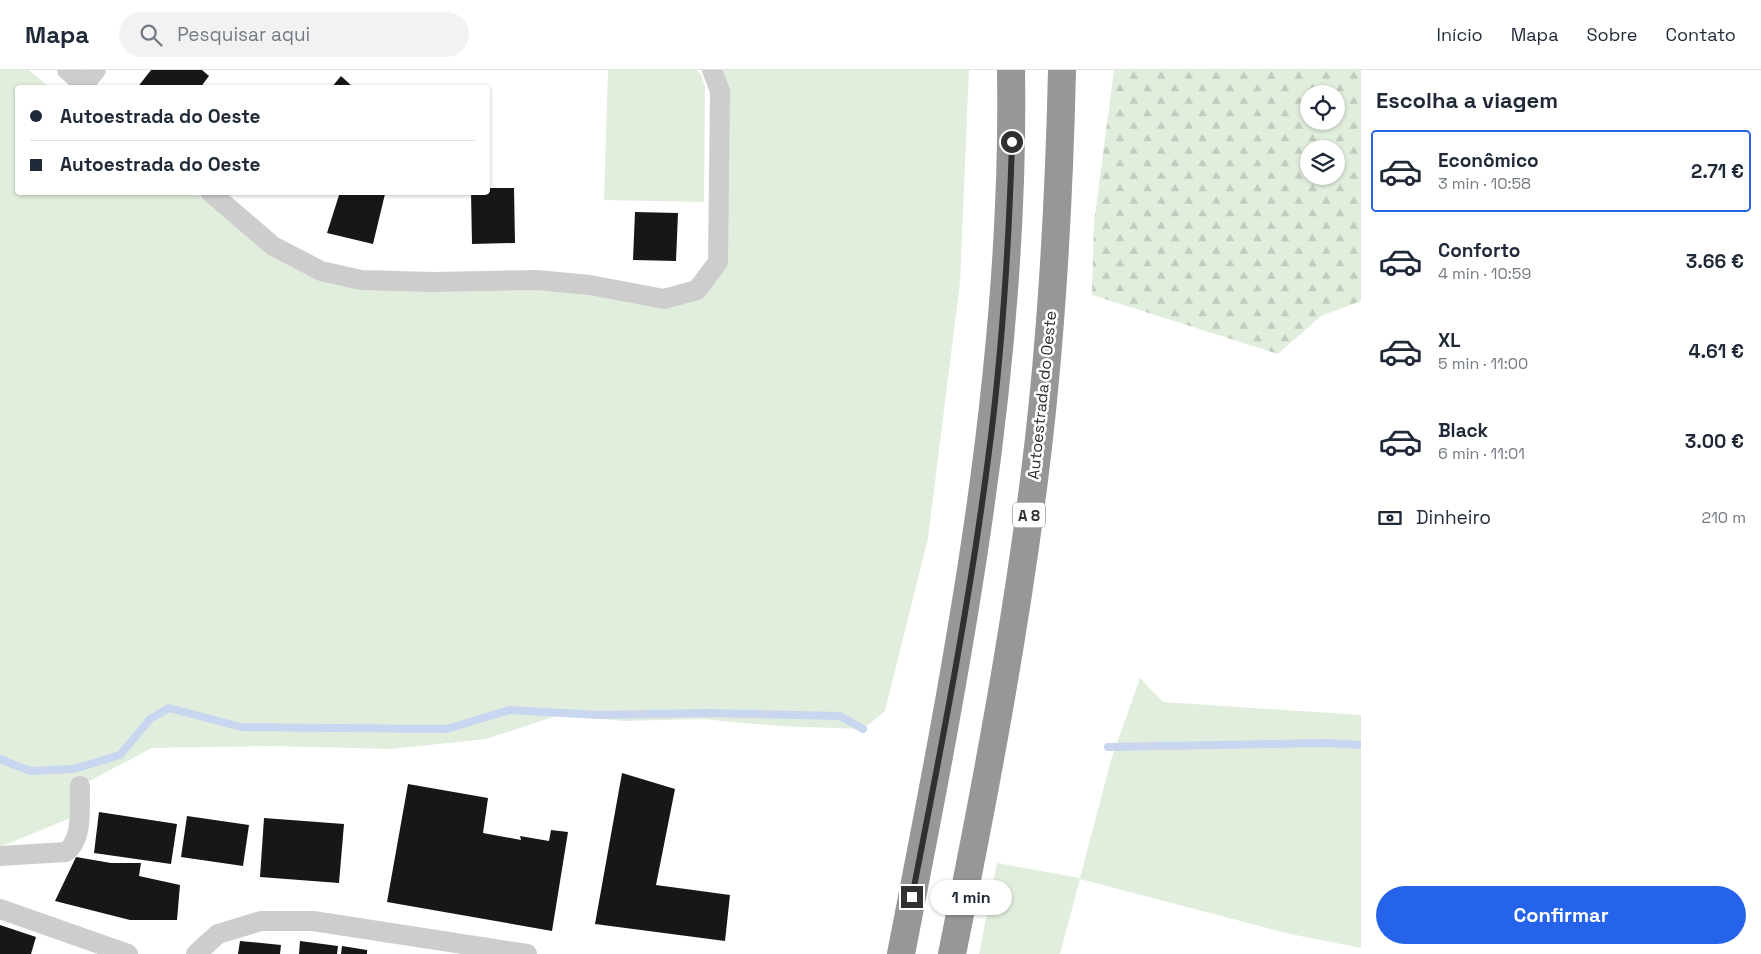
<!DOCTYPE html>
<html lang="pt">
<meta charset="utf-8">
<style>
:root{--surface:#fff;--page:#f2f2f3;--text:#1f2937;--muted:#747a83;--line:#e0e1e3;--accent:#2563eb}
body{margin:0;font-family:"Space Grotesk",sans-serif;background:var(--page);color:var(--text);height:100vh;display:flex;flex-direction:column;font-size:19px;white-space:nowrap}
*{box-sizing:border-box;margin:0}
p{font-size:16px;color:var(--muted)}
.icon{flex:none;width:28px;height:28px;fill:none;stroke:currentColor;stroke-width:2;stroke-linecap:round;stroke-linejoin:round}
.map{position:relative;flex:1;overflow:hidden}
.panel{display:flex;flex-direction:column;background:var(--surface);width:400px}
.panel>*{flex:none}
.banner{position:absolute;left:15px;top:15px;width:475px;height:110px;border-radius:5px;box-shadow:0 1px 4px #0004;display:grid;align-content:center;height:110px;padding:0 15px;background:var(--surface)}
.controls{position:absolute;left:1300px;top:15px;display:grid;gap:10px}
.controls a{display:grid;place-items:center;width:45px;height:45px;border-radius:50%;background:var(--surface);box-shadow:0 1px 4px #0004;font-size:25px}
.end{position:absolute;width:22px;height:22px;margin:-11px;border:6px solid #303030;background:#fff;box-shadow:0 0 0 2px #fff}
.from{border-radius:50%}
.bubble{position:absolute;height:35px;border-radius:18px;background:var(--surface);box-shadow:0 1px 4px #0004;font-size:16px;font-weight:700;line-height:35px;text-align:center}
.banner b{display:flex;align-items:center;gap:18px;height:48px;font-size:19px}
.banner b+b{border-top:1px solid var(--line)}
.banner i{width:12px;height:12px;background:var(--text)}
ul{padding:0;list-style:none}
li{display:flex;align-items:center;gap:15px;height:82px;margin:0 10px 8px;padding:0 5px;border:2px solid transparent;border-radius:5px}
li div{flex:1}
li b{display:block;font-size:19px}
li em{font-style:normal;font-weight:700}
li.selected{border-color:var(--accent)}
li>.icon{width:45px;height:45px;stroke-width:1.5}
h2{padding:0 15px;font-size:22px;line-height:60px}
.pay{display:flex;align-items:center;gap:12px;height:55px;padding:0 15px;font-size:19px}
.pay p{margin-inline-start:auto}
.primary-button{display:flex;gap:10px;margin-top:auto;padding:10px 15px}
.primary-button a{flex:1;height:58px;border-radius:30px;background:var(--accent);color:#fff;font-size:20px;font-weight:700;line-height:58px;text-align:center}
header{display:flex;align-items:center;gap:30px;box-sizing:border-box;height:70px;padding:0 25px;background:var(--surface);border-bottom:1px solid var(--line)}
header strong{font-size:24px}
nav{display:flex;gap:28px;margin-inline-start:auto;font-size:18px}
.search{width:350px;height:45px;background:var(--page);display:flex;align-items:center;gap:12px;box-sizing:border-box;padding:0 18px;border-radius:28px;color:var(--muted);font-size:19px}
main{display:flex;flex:1;min-height:0}
.map>svg:first-child{display:block}
.green{fill:#e2eedd}
.forest{fill:url(#forest-firs);fill-rule:evenodd}
.lines{fill:none;stroke-linecap:round;stroke-linejoin:round}
.stream{stroke:#c8d6ef;stroke-width:8}
.building{fill:#171717}
.minor{stroke:#cdcdcd;stroke-width:20}
.motorway{stroke:#979797;stroke-width:28}
.route{stroke:#303030;stroke-width:6}
.labels{text-anchor:middle;dominant-baseline:central;stroke-width:5;stroke-linejoin:round;paint-order:stroke}
.shield{fill:#fff;stroke:#6e6e6e;stroke-width:1}
.shield-label{font-size:15px;font-weight:bold;fill:#303030}
.street-label{font-size:16px;fill:#303030;stroke:#fff}
</style>
<header>
<strong>Mapa</strong>
<div class="search"><svg class="icon" aria-label="search" viewBox="0 0 24 24"><circle cx="10" cy="10" r="6"/><path d="M15 15l6 6"/></svg>Pesquisar aqui</div>
<nav><a>Início</a><a>Mapa</a><a>Sobre</a><a>Contato</a></nav>
</header>
<main>
<div class="map">
<svg width="1361" height="884" viewBox="0 0 1361 884">
<defs>
<pattern id="forest-firs" width="22" height="20" patternUnits="userSpaceOnUse" patternTransform="scale(1.25)"><rect width="22" height="20" fill="#e2eedd"/><path d="M5 1l3.5 6h-7zM16 11l3.5 6h-7z" fill="#c2ccbe"/></pattern>
</defs>
<rect width="100%" height="100%" fill="#fff"/>
<g class="green">
<polygon points="0,0 29,0 49,17 18,18 18,122 195,123 273,176 321,201 433,212 664,229 697,220 718,192 712,0 969,0 960,213 928,468 885,641 863,659 779,656 702,649 624,651 559,645 486,669 390,679 272,676 152,678 80,716 73,747 0,777"/>
<polygon points="608,0 696,0 701,5 705,16 704,132 604,130"/>
<polygon points="1140,608 1163,632 1361,645 1361,878 1290,864 1080,809 1060,884 979,884 997,793 1080,808 1111,690"/>
</g>
<path class="forest" d="M1114,0H1361V231L1321,246L1278,284L1092,225L1094,153ZM1309,24H1336V51H1309ZM1309,79H1336V106H1309Z"/>
<g class="lines">
<g class="stream">
<polyline points="1108,677 1325,673 1361,675"/>
<polyline points="0,689 30,701 74,699 120,685 150,649 169,638 241,657 447,659 509,640 599,645 707,643 840,646 863,659"/>
</g>
</g>
<g class="building">
<polygon points="151,0 202,0 209,6 200,18 137,18"/>
<polygon points="341,6 354,18 331,18"/>
<polygon points="488,118 514,118 515,173 472,174 471,122 488,122"/>
<polygon points="340,122 385,124 373,174 327,163"/>
<polygon points="635,142 678,143 676,191 633,190"/>
<polygon points="622,703 675,719 656,815 730,825 725,871 595,854"/>
<polygon points="408,714 488,728 483,763 521,770 520,766 549,771 551,760 568,762 552,861 387,832"/>
<polygon points="99,742 177,754 171,794 94,783"/>
<polygon points="187,746 249,755 243,796 181,787"/>
<polygon points="264,748 344,754 339,813 260,807"/>
<polygon points="76,787 111,793 141,793 139,806 180,815 177,850 130,850 55,831"/>
<polygon points="0,855 36,867 31,884 0,884"/>
<polygon points="240,871 281,875 280,884 238,884"/>
<polygon points="300,871 338,876 337,884 299,884"/>
<polygon points="342,876 367,880 367,884 341,884"/>
</g>
<g class="lines">
<g class="minor">
<polyline points="67,0 88,18"/>
<polyline points="84,14 96,0"/>
<polyline points="210,122 273,176 321,201 361,210 433,212 537,210 590,215 664,229 697,220 718,192 720,21 712,0"/>
<path d="M0,786L66,782C84,769 79,736 80,716"/>
<polyline points="0,839 128,884"/>
<polyline points="196,884 218,864 261,851 313,851 527,884"/>
</g>
<g class="motorway">
<path d="M901,884C958,592 1016,299 1011,0"/>
<path d="M952,884C985,722 1016,558 1036,394C1052,263 1059,132 1062,0"/>
</g>
</g>
<g class="lines">
<path class="route" d="M912,827C942,674 972,521 991,366C1003,268 1009,170 1012,72"/>
</g>
<g class="labels">
<rect class="shield" x="1013" y="432.5" width="32" height="25" rx="4"/>
<g class="shield-label">
<text x="1029" y="445">A 8</text>
</g>
<g class="street-label">
<text transform="translate(1042 325) rotate(-84)">Autoestrada do Oeste</text>
</g>
</g>
</svg>
<div class="controls">
<a><svg class="icon" aria-label="locate" viewBox="0 0 24 24"><circle cx="12" cy="12" r="6"/><path d="M12 2v4M12 18v4M2 12h4M18 12h4"/></svg></a>
<a><svg class="icon" aria-label="layers" viewBox="0 0 24 24"><path d="M12 4l9 5-9 5-9-5zM3 14l9 5 9-5"/></svg></a>
</div>
<i class="end from" style="left:1012px;top:72px"></i>
<i class="end" style="left:912px;top:827px"></i>
<div class="bubble" style="left:930px;top:810px;width:82px">1 min</div>
<div class="banner">
<b><i class="from"></i>Autoestrada do Oeste</b>
<b><i></i>Autoestrada do Oeste</b>
</div>
</div>
<section class="panel">
<h2>Escolha a viagem</h2>
<ul>
<li class="selected"><svg class="icon" aria-label="car" viewBox="0 0 24 24"><path d="M5 17H2v-5l4-1 3-4h7l3 4 3 1v5h-3M9 17h6M6 11h13"/><circle cx="7" cy="17" r="2"/><circle cx="17" cy="17" r="2"/></svg><div><b>Econômico</b><p>3 min · 10:58</p></div><em>2.71 €</em></li>
<li><svg class="icon" aria-label="car" viewBox="0 0 24 24"><path d="M5 17H2v-5l4-1 3-4h7l3 4 3 1v5h-3M9 17h6M6 11h13"/><circle cx="7" cy="17" r="2"/><circle cx="17" cy="17" r="2"/></svg><div><b>Conforto</b><p>4 min · 10:59</p></div><em>3.66 €</em></li>
<li><svg class="icon" aria-label="car" viewBox="0 0 24 24"><path d="M5 17H2v-5l4-1 3-4h7l3 4 3 1v5h-3M9 17h6M6 11h13"/><circle cx="7" cy="17" r="2"/><circle cx="17" cy="17" r="2"/></svg><div><b>XL</b><p>5 min · 11:00</p></div><em>4.61 €</em></li>
<li><svg class="icon" aria-label="car" viewBox="0 0 24 24"><path d="M5 17H2v-5l4-1 3-4h7l3 4 3 1v5h-3M9 17h6M6 11h13"/><circle cx="7" cy="17" r="2"/><circle cx="17" cy="17" r="2"/></svg><div><b>Black</b><p>6 min · 11:01</p></div><em>3.00 €</em></li>
</ul>
<div class="pay"><svg class="icon" aria-label="cash" viewBox="0 0 24 24"><path d="M3 7h18v10H3z"/><circle cx="12" cy="12" r="2"/></svg>Dinheiro<p>210 m</p></div>
<div class="primary-button"><a>Confirmar</a></div>
</section>
</main>
